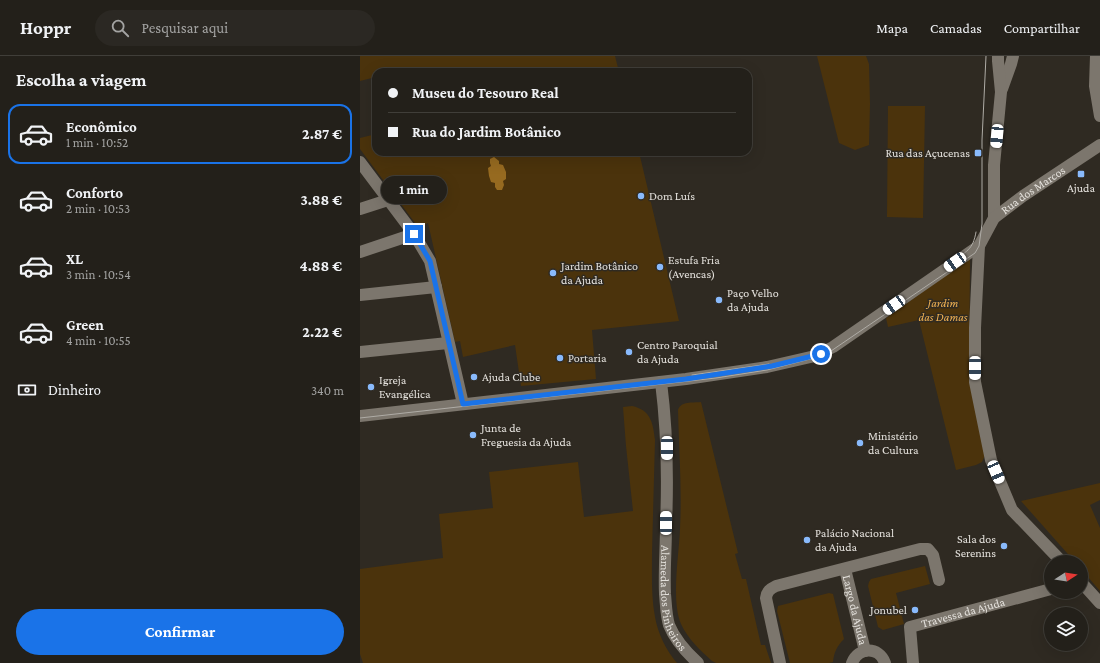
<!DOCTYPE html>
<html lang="pt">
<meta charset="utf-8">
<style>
:root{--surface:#23201a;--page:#2b2823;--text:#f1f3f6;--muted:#a3a3a2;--line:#403e39;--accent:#1a73e8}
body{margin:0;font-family:"Crimson Pro",serif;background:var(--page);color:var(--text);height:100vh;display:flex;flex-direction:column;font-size:15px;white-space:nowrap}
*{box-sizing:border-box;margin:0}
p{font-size:13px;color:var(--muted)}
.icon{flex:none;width:22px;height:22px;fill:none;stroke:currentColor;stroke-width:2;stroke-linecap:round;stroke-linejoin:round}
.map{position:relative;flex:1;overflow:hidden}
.drawer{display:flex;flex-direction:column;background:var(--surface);width:360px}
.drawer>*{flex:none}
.guide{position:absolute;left:12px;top:12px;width:380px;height:88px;border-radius:12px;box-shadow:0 4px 16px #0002,0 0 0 1px var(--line);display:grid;align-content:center;height:88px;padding:0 16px;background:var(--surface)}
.needle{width:26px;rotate:78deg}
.buttons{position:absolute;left:684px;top:499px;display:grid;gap:8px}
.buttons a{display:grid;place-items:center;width:44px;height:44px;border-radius:50%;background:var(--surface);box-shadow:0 4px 16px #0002,0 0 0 1px var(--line);font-size:20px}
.end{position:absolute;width:18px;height:18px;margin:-9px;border:5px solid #1a73e8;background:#fff;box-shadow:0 0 0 2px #fff}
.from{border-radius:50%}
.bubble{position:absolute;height:28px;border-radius:14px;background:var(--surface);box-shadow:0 4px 16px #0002,0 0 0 1px var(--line);font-size:13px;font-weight:700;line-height:28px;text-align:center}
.car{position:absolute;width:12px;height:24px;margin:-12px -6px;border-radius:5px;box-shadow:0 0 3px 1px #0007;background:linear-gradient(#fff 24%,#345 0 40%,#fff 0 76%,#345 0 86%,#fff 0)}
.guide b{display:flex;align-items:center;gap:14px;height:38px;font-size:15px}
.guide b+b{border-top:1px solid var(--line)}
.guide i{width:10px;height:10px;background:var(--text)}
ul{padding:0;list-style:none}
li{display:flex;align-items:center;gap:12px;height:60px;margin:0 8px 6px;padding:0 8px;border:2px solid transparent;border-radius:12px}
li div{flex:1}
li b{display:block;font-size:15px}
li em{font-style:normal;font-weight:700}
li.on{border-color:var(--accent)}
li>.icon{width:36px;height:36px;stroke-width:1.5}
h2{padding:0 16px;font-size:18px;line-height:48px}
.pay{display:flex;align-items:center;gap:10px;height:44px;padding:0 16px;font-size:15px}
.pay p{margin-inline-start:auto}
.primary-button{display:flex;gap:8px;margin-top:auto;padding:8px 16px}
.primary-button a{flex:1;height:46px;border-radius:24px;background:var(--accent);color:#fff;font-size:16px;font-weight:700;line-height:46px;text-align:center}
header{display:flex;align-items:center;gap:24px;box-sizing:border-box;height:56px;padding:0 20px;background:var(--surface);border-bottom:1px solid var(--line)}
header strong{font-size:19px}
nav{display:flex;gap:22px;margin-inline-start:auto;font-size:14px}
.search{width:280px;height:36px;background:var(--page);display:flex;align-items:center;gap:10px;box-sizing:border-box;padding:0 14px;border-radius:22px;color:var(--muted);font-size:15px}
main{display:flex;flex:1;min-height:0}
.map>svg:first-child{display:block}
.green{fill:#4b330c}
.water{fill:#966a20}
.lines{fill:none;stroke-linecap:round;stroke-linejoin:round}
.minor{stroke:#7c766d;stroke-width:12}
.tram{stroke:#afaca6;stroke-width:1}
.route{stroke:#1a73e8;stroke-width:5}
.poi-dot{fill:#89bafc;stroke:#2f2a22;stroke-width:1.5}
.labels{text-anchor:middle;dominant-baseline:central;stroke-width:3;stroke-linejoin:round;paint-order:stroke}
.poi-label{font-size:12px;fill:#e4e1dc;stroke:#2f2a22;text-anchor:start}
.street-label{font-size:12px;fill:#e4e1dc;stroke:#2f2a22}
.park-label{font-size:12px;font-style:italic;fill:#f1b252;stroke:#2f2a22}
</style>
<header>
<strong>Hoppr</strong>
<div class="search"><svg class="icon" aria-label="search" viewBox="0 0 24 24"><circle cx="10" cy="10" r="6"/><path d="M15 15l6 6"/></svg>Pesquisar aqui</div>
<nav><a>Mapa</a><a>Camadas</a><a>Compartilhar</a></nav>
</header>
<main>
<section class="drawer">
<h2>Escolha a viagem</h2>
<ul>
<li class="on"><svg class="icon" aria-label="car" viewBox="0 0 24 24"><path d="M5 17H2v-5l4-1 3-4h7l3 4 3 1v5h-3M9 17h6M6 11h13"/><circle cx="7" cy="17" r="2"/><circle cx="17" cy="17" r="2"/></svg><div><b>Econômico</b><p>1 min · 10:52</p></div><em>2.87 €</em></li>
<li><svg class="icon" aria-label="car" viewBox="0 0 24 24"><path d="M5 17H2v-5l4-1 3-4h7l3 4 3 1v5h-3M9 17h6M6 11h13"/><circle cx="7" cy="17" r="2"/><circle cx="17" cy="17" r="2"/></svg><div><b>Conforto</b><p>2 min · 10:53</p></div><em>3.88 €</em></li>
<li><svg class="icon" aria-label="car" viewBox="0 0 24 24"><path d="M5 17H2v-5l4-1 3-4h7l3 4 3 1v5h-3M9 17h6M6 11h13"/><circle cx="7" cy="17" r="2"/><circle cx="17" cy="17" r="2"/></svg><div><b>XL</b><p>3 min · 10:54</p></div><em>4.88 €</em></li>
<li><svg class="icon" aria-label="car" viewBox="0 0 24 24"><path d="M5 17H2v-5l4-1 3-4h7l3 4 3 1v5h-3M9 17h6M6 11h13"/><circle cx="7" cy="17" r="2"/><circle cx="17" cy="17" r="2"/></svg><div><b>Green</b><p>4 min · 10:55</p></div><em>2.22 €</em></li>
</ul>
<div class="pay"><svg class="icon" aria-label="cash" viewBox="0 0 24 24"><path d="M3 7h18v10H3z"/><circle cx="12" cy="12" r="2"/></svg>Dinheiro<p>340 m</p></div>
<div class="primary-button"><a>Confirmar</a></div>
</section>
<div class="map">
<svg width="740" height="607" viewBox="0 0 740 607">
<rect width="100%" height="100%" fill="#2f2a22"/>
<g class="green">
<polygon points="0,0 255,0 259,16 16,16 16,21 0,25"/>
<polygon points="457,0 506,0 509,8 510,48 509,89 495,94 479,87"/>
<polygon points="528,50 565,50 563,162 527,161"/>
<polygon points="16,78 16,96 279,96 319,265 232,274 236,323 161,330 155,289 103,301 100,285 95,286 68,167 64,169 61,175 0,93 0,82"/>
<polygon points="609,203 610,204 609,320 625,399 622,406 616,409 596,414 559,264 528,271 526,262"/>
<path d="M341,346L378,497L375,498L382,523H386L401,589H405L411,607H356L352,605C340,594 328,583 321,568C311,545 319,499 320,473C322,434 319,394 318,354C321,345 332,347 341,346Z"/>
<path d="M272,350C291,354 293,367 295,384C294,422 293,459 292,497C292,518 291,540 295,561C298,578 306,594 317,607H3L0,598V513L83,502L79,458L133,452L129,416L218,406L224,461L273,455L266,390L263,351Z"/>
<polygon points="740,427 740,444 730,449 740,472 740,535 721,513 721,506 715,506 661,445"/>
<polygon points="565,510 570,528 536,537 544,568 523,574 518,571 508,530 509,526 511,523"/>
<path d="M469,537L473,538L484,583C477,590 474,596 473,606L469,607H430L417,555L418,550Z"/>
</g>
<polygon class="water" points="134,101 139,105 139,108 143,109 146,116 146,123 143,125 144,129 142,134 137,134 135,131 135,127 131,126 129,120 128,112 131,110 130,107 130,103"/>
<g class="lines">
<g class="minor">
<polyline points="736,0 735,30 740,60"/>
<polyline points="642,33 651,8 653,0"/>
<polyline points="0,106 54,178 70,205 103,348"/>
<polyline points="0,153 28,144"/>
<polyline points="634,162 634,109 641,36 638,5 638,0"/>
<polyline points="0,196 54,178"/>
<polyline points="0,239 76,231"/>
<polyline points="0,296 88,287"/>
<path id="s1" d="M301,326C307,373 308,421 306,469C306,492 304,515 305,538C306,548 306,559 309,569C315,584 326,596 338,607"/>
<polyline points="0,360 326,323 407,311 455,300 473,291 619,190"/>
<path id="s2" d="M702,506L652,454L631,404L615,326V272L619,190L634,162L663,140L740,89"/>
<path id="s3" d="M485,513L505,595"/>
<polyline points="721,526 740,547"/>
<path d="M420,607L406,542C407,535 410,533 416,530L560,493H568L573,499L579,524"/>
<path d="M492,607C498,591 519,590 525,607"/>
<path id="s4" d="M553,607L550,571L691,533"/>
</g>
<g class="tram">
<path d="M592,205C606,196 613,194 616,176"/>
<polyline points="332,319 409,308"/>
<polyline points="0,362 356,322 407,314 454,302 471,295 615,197 619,190 622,168 622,84 626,0"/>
</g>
</g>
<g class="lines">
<polyline class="route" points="54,178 70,205 103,348 326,323 412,310 461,298"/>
</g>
<g class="poi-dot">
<rect x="614" y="93" width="8" height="8" rx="2"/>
<rect x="717" y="114" width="8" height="8" rx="2"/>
<circle cx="281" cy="140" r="4"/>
<circle cx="300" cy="211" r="4"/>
<circle cx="193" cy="217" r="4"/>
<circle cx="359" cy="244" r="4"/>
<circle cx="269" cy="296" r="4"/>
<circle cx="200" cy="302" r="4"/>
<circle cx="114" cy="321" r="4"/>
<circle cx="11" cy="331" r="4"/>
<circle cx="113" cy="379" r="4"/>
<circle cx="500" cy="387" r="4"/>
<circle cx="447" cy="484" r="4"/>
<circle cx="644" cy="490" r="4"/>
<circle cx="555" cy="554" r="4"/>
</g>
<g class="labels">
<g class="poi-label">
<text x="610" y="97" text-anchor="end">Rua das Açucenas</text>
<text x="721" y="132" text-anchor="middle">Ajuda</text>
<text x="289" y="140">Dom Luís</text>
<text x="308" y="204">Estufa Fria<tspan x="308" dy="14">(Avencas)</tspan></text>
<text x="201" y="210">Jardim Botânico<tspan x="201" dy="14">da Ajuda</tspan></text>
<text x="367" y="237">Paço Velho<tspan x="367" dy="14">da Ajuda</tspan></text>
<text x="277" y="289">Centro Paroquial<tspan x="277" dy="14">da Ajuda</tspan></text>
<text x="208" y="302">Portaria</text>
<text x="122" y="321">Ajuda Clube</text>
<text x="19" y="324">Igreja<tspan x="19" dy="14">Evangélica</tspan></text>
<text x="121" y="372">Junta de<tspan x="121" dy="14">Freguesia da Ajuda</tspan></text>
<text x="508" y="380">Ministério<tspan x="508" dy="14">da Cultura</tspan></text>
<text x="455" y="477">Palácio Nacional<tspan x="455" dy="14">da Ajuda</tspan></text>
<text x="636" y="483" text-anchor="end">Sala dos<tspan x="636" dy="14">Serenins</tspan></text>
<text x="547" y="554" text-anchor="end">Jonubel</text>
</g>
<g class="street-label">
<text stroke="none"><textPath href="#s2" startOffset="422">Rua dos Marcos</textPath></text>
<text stroke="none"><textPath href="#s1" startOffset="218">Alameda dos Pinheiros</textPath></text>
<text stroke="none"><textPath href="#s3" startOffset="42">Largo da Ajuda</textPath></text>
<text stroke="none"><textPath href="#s4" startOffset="91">Travessa da Ajuda</textPath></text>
</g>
<g class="park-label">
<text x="583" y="247">Jardim<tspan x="583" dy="14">das Damas</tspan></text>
</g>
</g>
</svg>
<div class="buttons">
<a><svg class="needle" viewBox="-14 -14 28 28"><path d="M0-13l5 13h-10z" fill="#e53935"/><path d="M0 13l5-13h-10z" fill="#a3a3a2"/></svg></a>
<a><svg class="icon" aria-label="layers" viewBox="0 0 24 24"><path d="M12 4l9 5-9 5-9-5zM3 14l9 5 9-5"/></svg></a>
</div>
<i class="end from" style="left:461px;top:298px"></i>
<i class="end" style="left:54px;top:178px"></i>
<div class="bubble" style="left:21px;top:120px;width:66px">1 min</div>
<i class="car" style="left:637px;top:80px;rotate:185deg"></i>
<i class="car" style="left:595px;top:206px;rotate:236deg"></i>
<i class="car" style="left:534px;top:249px;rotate:236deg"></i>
<i class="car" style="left:615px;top:312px;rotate:180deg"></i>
<i class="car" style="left:307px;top:392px;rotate:180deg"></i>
<i class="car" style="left:636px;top:416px;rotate:157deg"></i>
<i class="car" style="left:306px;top:467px;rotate:0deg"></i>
<div class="guide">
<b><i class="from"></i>Museu do Tesouro Real</b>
<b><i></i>Rua do Jardim Botânico</b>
</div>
</div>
</main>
